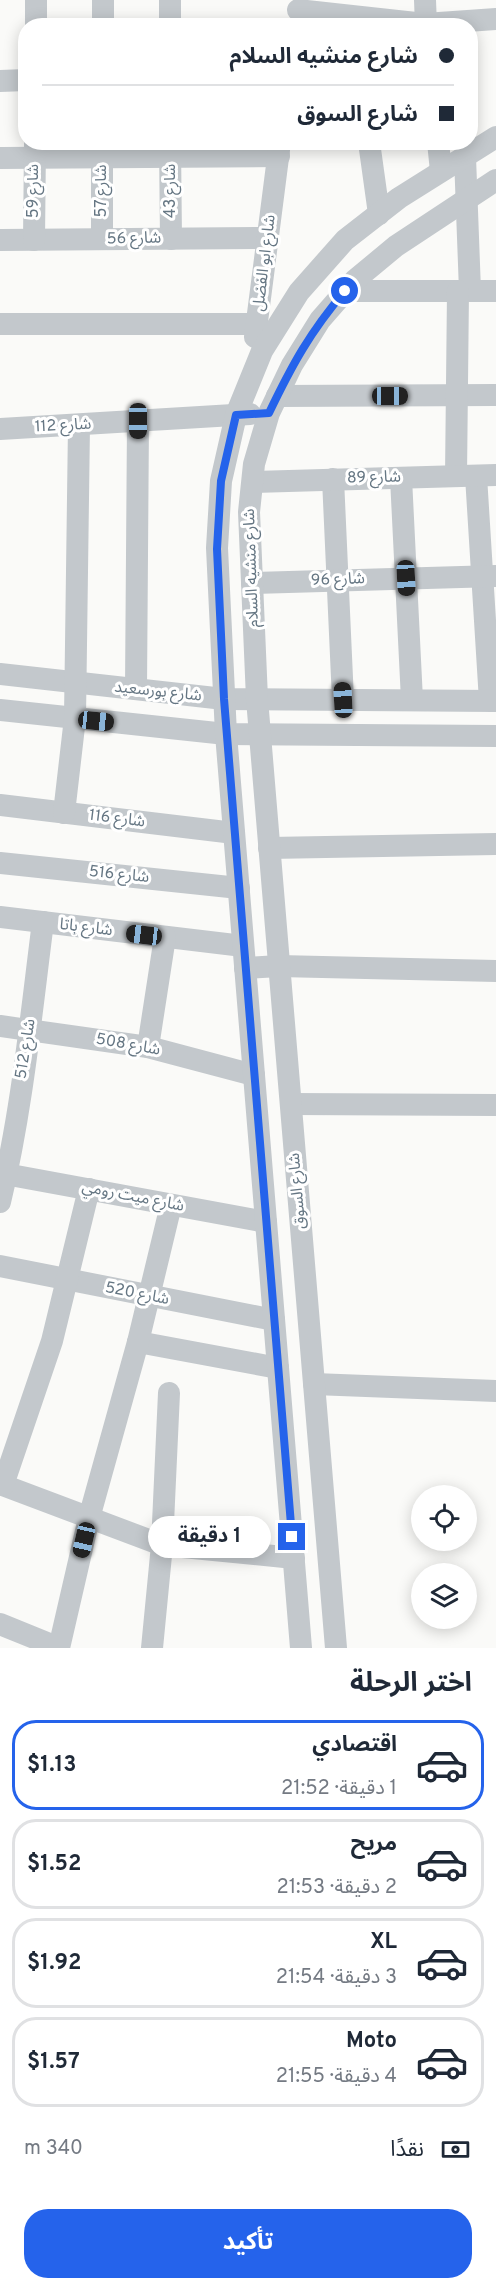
<!DOCTYPE html>
<html lang="ar">
<meta charset="utf-8">
<style>
:root{--surface:#fff;--page:#f6f6f7;--text:#1f2937;--muted:#747a83;--line:#e0e1e3;--accent:#2563eb}
body{margin:0;font-family:Overpass,"Noto Sans Arabic",sans-serif;background:var(--page);color:var(--text);direction:rtl;height:100vh;display:flex;flex-direction:column;font-size:22px;white-space:nowrap}
*{box-sizing:border-box;margin:0}
p{font-size:20px;color:var(--muted)}
.icon{flex:none;width:33px;height:33px;fill:none;stroke:currentColor;stroke-width:2;stroke-linecap:round;stroke-linejoin:round}
.map{position:relative;height:1648px;overflow:hidden;direction:ltr}
.sheet{display:flex;flex-direction:column;background:var(--surface);flex:1}
.sheet>*{flex:none}
.banner{position:absolute;left:18px;top:18px;width:460px;height:132px;border-radius:24px;box-shadow:0 3px 15px #0003;direction:rtl;display:grid;align-content:center;height:132px;padding:0 24px;background:var(--surface)}
.controls{position:absolute;left:411px;top:1485px;display:grid;gap:12px}
.controls a{display:grid;place-items:center;width:66px;height:66px;border-radius:50%;background:var(--surface);box-shadow:0 3px 15px #0003;font-size:30px}
.end{position:absolute;width:27px;height:27px;margin:-14px;border:8px solid #2563eb;background:#fff;box-shadow:0 0 0 3px #fff}
.from{border-radius:50%}
.bubble{position:absolute;height:42px;border-radius:21px;background:var(--surface);box-shadow:0 3px 15px #0003;font-size:20px;font-weight:700;line-height:42px;text-align:center;direction:rtl}
.car{position:absolute;width:18px;height:36px;margin:-18px -9px;border-radius:8px;box-shadow:0 0 4px 2px #0007;background:linear-gradient(#222 24%,#8ab4d8 0 40%,#222 0 76%,#8ab4d8 0 86%,#222 0)}
.banner b{display:flex;align-items:center;gap:21px;height:57px;font-size:22px}
.banner b+b{border-top:2px solid var(--line)}
.banner i{width:15px;height:15px;background:var(--text)}
ul{padding:0;list-style:none}
li{display:flex;align-items:center;gap:18px;height:90px;margin:0 12px 9px;padding:0 12px;border:3px solid var(--line);border-radius:24px}
li div{flex:1}
li b{display:block;font-size:22px}
li em{font-style:normal;font-weight:700}
li.on{border-color:var(--accent)}
li>.icon{width:54px;height:54px;stroke-width:1.5}
h2{padding:0 24px;font-size:27px;line-height:72px}
.pay{display:flex;align-items:center;gap:15px;height:66px;padding:0 24px;font-size:22px}
.pay p{margin-inline-start:auto}
.cta{display:flex;gap:12px;margin-top:auto;padding:12px 24px}
.cta a{flex:1;height:69px;border-radius:24px;background:var(--accent);color:#fff;font-size:24px;font-weight:700;line-height:69px;text-align:center}
.map>svg:first-child{display:block}
.lines{fill:none;stroke-linecap:round;stroke-linejoin:round}
.minor{stroke:#c3c8cc;stroke-width:22}
.route{stroke:#2563eb;stroke-width:8}
.labels{text-anchor:middle;dominant-baseline:central;stroke-width:6;stroke-linejoin:round;paint-order:stroke}
.street-label{font-size:16px;fill:#657683;stroke:#fff}
</style>
<div class="map">
<svg width="496" height="1648" viewBox="0 0 496 1648">
<rect width="100%" height="100%" fill="#fafaf8"/>
<g class="lines">
<g class="minor">
<polyline points="170,0 170,26"/>
<polyline points="425,0 426,26"/>
<polyline points="298,10 425,24 496,19"/>
<polyline points="36,26 36,0"/>
<polyline points="103,26 103,0"/>
<polyline points="0,81 26,80"/>
<polyline points="369,142 379,214"/>
<polyline points="438,142 441,171"/>
<polyline points="170,144 171,239"/>
<polyline points="465,157 470,291"/>
<polyline points="0,158 279,156"/>
<polyline points="102,239 102,144"/>
<polyline points="0,240 268,238"/>
<polyline points="34,240 35,144"/>
<polyline points="345,291 496,291"/>
<polyline points="0,324 257,324"/>
<polyline points="255,337 280,142"/>
<polyline points="277,396 496,395"/>
<polyline points="0,429 250,414"/>
<polyline points="456,476 458,291"/>
<polyline points="476,476 490,701"/>
<polyline points="401,478 412,700"/>
<polyline points="333,479 343,700"/>
<polyline points="253,482 496,475"/>
<polyline points="252,583 496,576"/>
<polyline points="0,674 224,699 496,701"/>
<polyline points="136,689 138,421"/>
<polyline points="0,710 226,734 496,736"/>
<polyline points="0,805 234,833"/>
<polyline points="64,813 75,718 79,425"/>
<polyline points="269,848 496,844"/>
<polyline points="0,863 239,888"/>
<polyline points="0,917 243,946"/>
<polyline points="245,968 279,966 496,971"/>
<polyline points="0,1026 148,1047 254,1075"/>
<polyline points="148,1047 165,937"/>
<polyline points="291,1104 496,1105"/>
<polyline points="0,1173 266,1222"/>
<path d="M0,1202C22,1111 31,1015 43,922"/>
<polyline points="0,1266 274,1320"/>
<polyline points="138,1342 278,1368"/>
<polyline points="314,1384 496,1391"/>
<polyline points="0,1484 162,1545 294,1558"/>
<polyline points="3,1485 52,1341 89,1189"/>
<polyline points="0,1624 59,1648"/>
<polyline points="59,1648 89,1518 138,1342 171,1205"/>
<polyline points="152,1648 162,1545 169,1393"/>
<polyline points="301,1648 226,734 217,548 221,481 236,415 262,351 299,292 345,240 399,198 496,137"/>
<polyline points="336,1648 257,699 249,512 254,464 269,413 292,365 320,320 355,280 396,246 496,180"/>
</g>
</g>
<g class="lines">
<path class="route" d="M292,1537L224,699L217,549L221,481L236,415L269,413C292,365 310,332 345,291"/>
</g>
<g class="labels">
<g class="street-label">
<text transform="translate(34 191) rotate(-90)">شارع 59</text>
<text transform="translate(102 191) rotate(-90)">شارع 57</text>
<text transform="translate(171 191) rotate(-90)">شارع 43</text>
<text transform="translate(134 239) rotate(-1)">شارع 56</text>
<text transform="translate(265 263) rotate(-83)">شارع ابو الفضل</text>
<text transform="translate(63 426) rotate(-3)">شارع 112</text>
<text transform="translate(374 478) rotate(-1)">شارع 89</text>
<text transform="translate(252 568) rotate(-92)">شارع منشيه السلام</text>
<text transform="translate(338 580) rotate(-2)">شارع 96</text>
<text transform="translate(158 692) rotate(6)">شارع بورسعيد</text>
<text transform="translate(117 819) rotate(7)">شارع 116</text>
<text transform="translate(119 875) rotate(6)">شارع 516</text>
<text transform="translate(86 928) rotate(7)">شارع باتا</text>
<text transform="translate(128 1045) rotate(10)">شارع 508</text>
<text transform="translate(26 1049) rotate(-81)">شارع 512</text>
<text transform="translate(298 1191) rotate(-95)">شارع السوق</text>
<text transform="translate(133 1197) rotate(11)">شارع ميت رومي</text>
<text transform="translate(137 1294) rotate(11)">شارع 520</text>
</g>
</g>
</svg>
<div class="controls">
<a><svg class="icon" aria-label="locate" viewBox="0 0 24 24"><circle cx="12" cy="12" r="6"/><path d="M12 2v4M12 18v4M2 12h4M18 12h4"/></svg></a>
<a><svg class="icon" aria-label="layers" viewBox="0 0 24 24"><path d="M12 4l9 5-9 5-9-5zM3 14l9 5 9-5"/></svg></a>
</div>
<i class="end from" style="left:345px;top:291px"></i>
<i class="end" style="left:292px;top:1537px"></i>
<div class="bubble" style="left:148px;top:1516px;width:123px">1 دقيقة</div>
<i class="car" style="left:390px;top:396px;rotate:90deg"></i>
<i class="car" style="left:138px;top:421px;rotate:180deg"></i>
<i class="car" style="left:406px;top:578px;rotate:177deg"></i>
<i class="car" style="left:343px;top:700px;rotate:357deg"></i>
<i class="car" style="left:96px;top:721px;rotate:96deg"></i>
<i class="car" style="left:144px;top:935px;rotate:277deg"></i>
<i class="car" style="left:84px;top:1540px;rotate:193deg"></i>
<div class="banner">
<b><i class="from"></i>شارع منشيه السلام</b>
<b><i></i>شارع السوق</b>
</div>
</div>
<section class="sheet">
<h2>اختر الرحلة</h2>
<ul>
<li class="on"><svg class="icon" aria-label="car" viewBox="0 0 24 24"><path d="M5 17H2v-5l4-1 3-4h7l3 4 3 1v5h-3M9 17h6M6 11h13"/><circle cx="7" cy="17" r="2"/><circle cx="17" cy="17" r="2"/></svg><div><b>اقتصادي</b><p>1 دقيقة · 21:52</p></div><em>$1.13</em></li>
<li><svg class="icon" aria-label="car" viewBox="0 0 24 24"><path d="M5 17H2v-5l4-1 3-4h7l3 4 3 1v5h-3M9 17h6M6 11h13"/><circle cx="7" cy="17" r="2"/><circle cx="17" cy="17" r="2"/></svg><div><b>مريح</b><p>2 دقيقة · 21:53</p></div><em>$1.52</em></li>
<li><svg class="icon" aria-label="car" viewBox="0 0 24 24"><path d="M5 17H2v-5l4-1 3-4h7l3 4 3 1v5h-3M9 17h6M6 11h13"/><circle cx="7" cy="17" r="2"/><circle cx="17" cy="17" r="2"/></svg><div><b>XL</b><p>3 دقيقة · 21:54</p></div><em>$1.92</em></li>
<li><svg class="icon" aria-label="car" viewBox="0 0 24 24"><path d="M5 17H2v-5l4-1 3-4h7l3 4 3 1v5h-3M9 17h6M6 11h13"/><circle cx="7" cy="17" r="2"/><circle cx="17" cy="17" r="2"/></svg><div><b>Moto</b><p>4 دقيقة · 21:55</p></div><em>$1.57</em></li>
</ul>
<div class="pay"><svg class="icon" aria-label="cash" viewBox="0 0 24 24"><path d="M3 7h18v10H3z"/><circle cx="12" cy="12" r="2"/></svg>نقدًا<p>340 m</p></div>
<div class="cta"><a>تأكيد</a></div>
</section>
